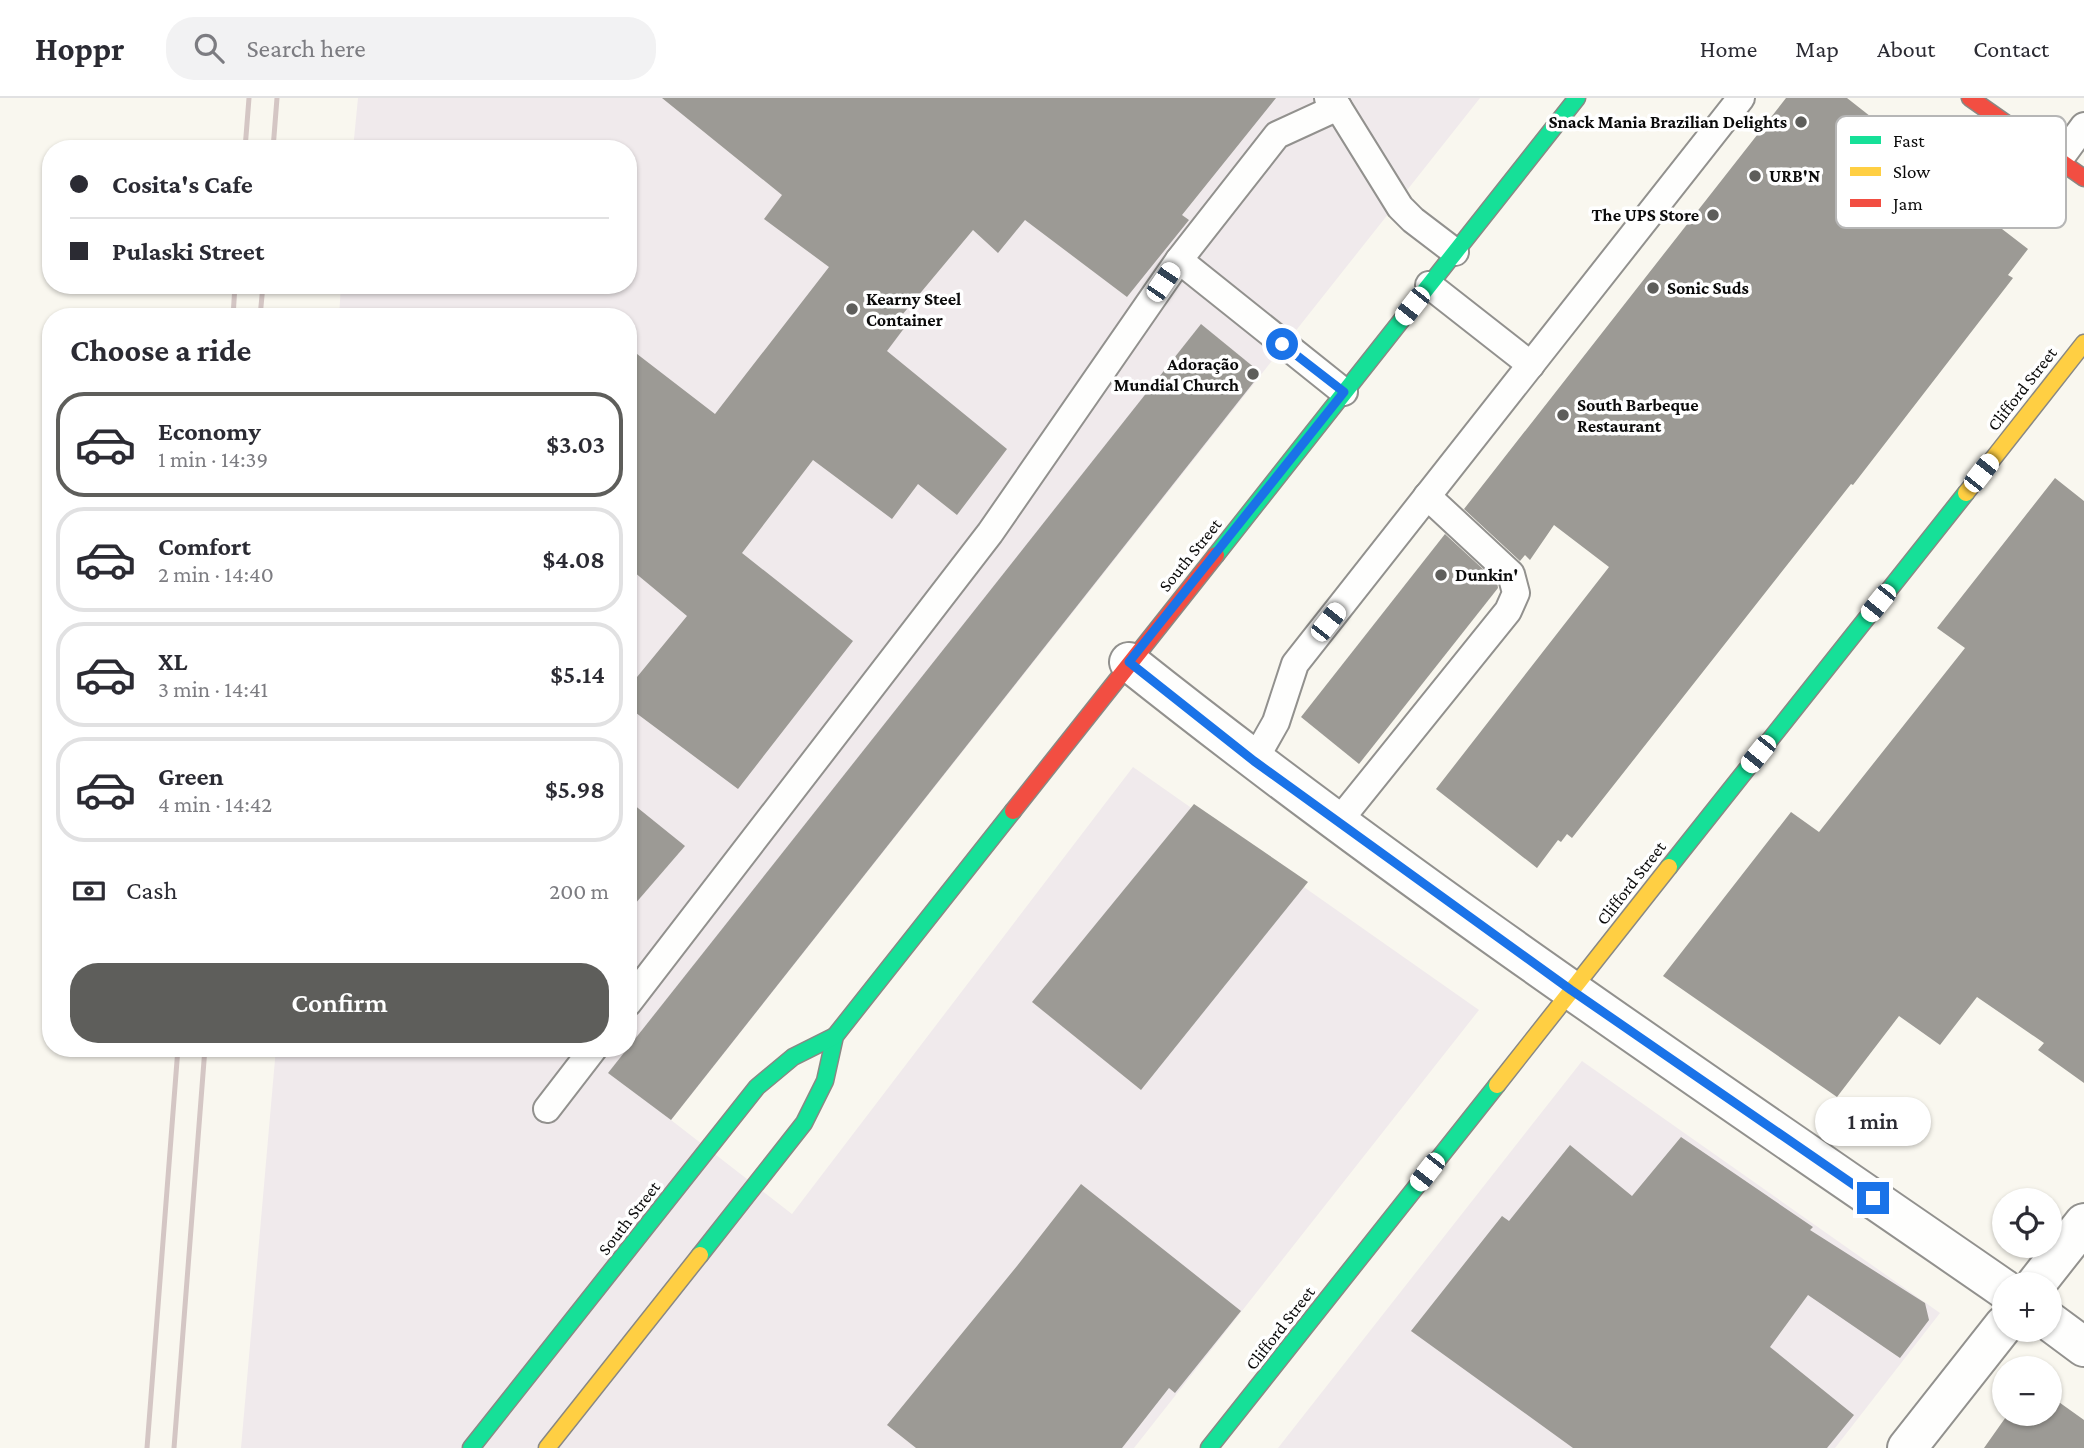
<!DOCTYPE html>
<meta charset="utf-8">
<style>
:root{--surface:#fff;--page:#f2f2f3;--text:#2b2b33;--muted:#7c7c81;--line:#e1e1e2;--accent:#5e5e5b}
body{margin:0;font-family:"Crimson Pro",serif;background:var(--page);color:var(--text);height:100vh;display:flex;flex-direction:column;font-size:26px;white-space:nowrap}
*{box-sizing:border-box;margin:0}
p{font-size:23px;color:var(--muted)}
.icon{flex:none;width:38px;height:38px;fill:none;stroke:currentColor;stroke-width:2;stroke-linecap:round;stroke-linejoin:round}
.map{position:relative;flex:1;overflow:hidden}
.panel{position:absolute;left:42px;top:210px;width:595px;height:749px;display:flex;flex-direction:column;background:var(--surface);border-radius:28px;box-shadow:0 2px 5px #0004}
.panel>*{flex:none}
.top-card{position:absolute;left:42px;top:42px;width:595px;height:154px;border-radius:28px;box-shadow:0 2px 5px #0004;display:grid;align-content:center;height:154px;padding:0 28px;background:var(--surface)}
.tools{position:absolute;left:1992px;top:1090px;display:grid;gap:14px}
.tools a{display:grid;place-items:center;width:70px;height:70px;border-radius:50%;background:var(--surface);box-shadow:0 2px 5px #0004;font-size:35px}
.end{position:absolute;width:32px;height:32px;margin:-16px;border:9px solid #1a73e8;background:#fff;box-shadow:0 0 0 4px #fff}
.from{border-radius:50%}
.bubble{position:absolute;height:49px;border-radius:24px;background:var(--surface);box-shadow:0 2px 5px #0004;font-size:23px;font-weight:600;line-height:49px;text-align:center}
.car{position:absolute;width:21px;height:42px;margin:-21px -10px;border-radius:9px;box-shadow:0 0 5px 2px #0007;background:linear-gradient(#fff 24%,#345 0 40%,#fff 0 76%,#345 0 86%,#fff 0)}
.top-card b{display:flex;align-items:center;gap:24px;height:66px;font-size:26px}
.top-card b+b{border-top:2px solid var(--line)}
.top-card i{width:18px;height:18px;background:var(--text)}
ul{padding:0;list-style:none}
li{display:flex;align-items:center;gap:21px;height:105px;margin:0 14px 10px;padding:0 14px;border:4px solid var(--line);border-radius:28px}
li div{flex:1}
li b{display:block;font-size:26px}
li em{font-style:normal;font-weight:600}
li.selected{border-color:var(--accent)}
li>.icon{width:63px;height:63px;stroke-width:1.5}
h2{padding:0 28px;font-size:32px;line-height:84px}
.pay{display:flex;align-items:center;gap:18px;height:77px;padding:0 28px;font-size:26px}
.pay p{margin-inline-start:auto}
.primary-button{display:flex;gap:14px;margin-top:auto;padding:14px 28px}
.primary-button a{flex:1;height:80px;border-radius:28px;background:var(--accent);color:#fff;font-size:28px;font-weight:600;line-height:80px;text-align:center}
header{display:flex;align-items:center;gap:42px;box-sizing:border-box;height:98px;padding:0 35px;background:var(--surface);border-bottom:2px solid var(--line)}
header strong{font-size:33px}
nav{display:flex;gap:38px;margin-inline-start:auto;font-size:24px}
.search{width:490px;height:63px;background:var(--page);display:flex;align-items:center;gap:18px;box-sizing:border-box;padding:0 24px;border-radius:28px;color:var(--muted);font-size:26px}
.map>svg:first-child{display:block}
.industrial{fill:#f0eaec}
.building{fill:#9c9a95}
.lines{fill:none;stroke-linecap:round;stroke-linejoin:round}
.lane-casing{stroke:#92918e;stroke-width:30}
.street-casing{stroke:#92918e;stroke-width:42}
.fast-casing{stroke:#898884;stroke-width:19}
.slow-casing{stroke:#898884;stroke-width:19}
.jam-casing{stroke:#898884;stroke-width:19}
.lane{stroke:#fefefd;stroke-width:26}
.street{stroke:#fefefd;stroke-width:38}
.fast{stroke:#16e098;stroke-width:16}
.slow{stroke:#ffcf43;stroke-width:16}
.jam{stroke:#f24e42;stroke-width:16}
.rail{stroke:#d4c6c4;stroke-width:5}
.route{stroke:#1a73e8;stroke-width:9}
.poi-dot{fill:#5e5e5b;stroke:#fff;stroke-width:2.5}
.labels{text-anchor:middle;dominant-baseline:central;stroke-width:7;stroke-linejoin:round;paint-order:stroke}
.poi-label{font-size:18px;font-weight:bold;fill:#0b0b0b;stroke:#fff;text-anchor:start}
.street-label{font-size:18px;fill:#0b0b0b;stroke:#fff}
.key{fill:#fff;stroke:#b6b6b6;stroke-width:2}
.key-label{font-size:19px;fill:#0b0b0b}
</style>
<header>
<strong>Hoppr</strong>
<div class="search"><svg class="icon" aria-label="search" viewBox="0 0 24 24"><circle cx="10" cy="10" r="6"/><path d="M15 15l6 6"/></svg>Search here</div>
<nav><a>Home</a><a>Map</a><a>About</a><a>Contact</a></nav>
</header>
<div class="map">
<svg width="2084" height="1350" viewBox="0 0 2084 1350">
<rect width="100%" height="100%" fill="#f9f7ef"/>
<g class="industrial">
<polygon points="358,0 1480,0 671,1022 792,1116 1133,669 1479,912 1134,1350 241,1350 276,950 628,950 628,219 339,219 341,187 628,187 628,51 353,51"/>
<polygon points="1582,963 1940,1215 1835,1350 1278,1350"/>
</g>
<g class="building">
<polygon points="662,0 1276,0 1182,117 1189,122 1127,199 1025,122 998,155 973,132 897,223 905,229 887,253 1007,351 957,417 918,386 892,421 813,362 742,455 853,543 738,691 628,609 628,590 687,518 628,469 628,249 715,316 829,169 764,121 782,97"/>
<polygon points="1786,0 1847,0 1875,22 1848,55 1908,100 1928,74 2028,151 2008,177 2013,180 1853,387 1851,386 1572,740 1567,736 1561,744 1558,742 1537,770 1436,691 1609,469 1554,427 1530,462 1525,457 1520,463 1464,411"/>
<polygon points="1201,226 1261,275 671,1022 608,975"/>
<polygon points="2055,380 2084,403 2084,985 2038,952 2044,945 1977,899 1940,947 1899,918 1837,999 1663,878 1791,714 1819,734 1965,550 1937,530"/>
<polygon points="1445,436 1497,484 1498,490 1359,666 1301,619"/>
<polygon points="628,702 685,748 628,814"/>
<polygon points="1194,706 1308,784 1141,992 1032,904"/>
<polygon points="1681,1039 1813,1129 1810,1132 1925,1205 1929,1222 1900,1260 1808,1197 1770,1249 1854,1317 1827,1350 1573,1350 1411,1233 1502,1118 1509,1123 1570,1047 1632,1098"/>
<polygon points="1081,1086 1241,1213 1175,1295 1169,1290 1122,1350 916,1350 887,1327 1017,1168"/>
<polygon points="2049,1297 2084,1322 2084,1350 1984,1350 2008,1316 2049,1316"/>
</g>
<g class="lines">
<g class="lane-casing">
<g id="lane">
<polyline points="1328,0 1338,9 1400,109 1413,122 1455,154"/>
<polyline points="2059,62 2084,28"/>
<polyline points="1179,162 1277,37 1338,9"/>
<polyline points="1429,187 1531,267"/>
<polyline points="1254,663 1276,624 1295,566 1741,0"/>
<polyline points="1338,724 1508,513 1516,495 1511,476 1427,398"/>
<polyline points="628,905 990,435 1179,162 1344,294"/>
<polyline points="547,1011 594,950"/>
</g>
</g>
<g class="street-casing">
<g id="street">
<path d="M1129,564C1410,788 1709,987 2004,1191"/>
<polyline points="2036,1186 2084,1125"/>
<polyline points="2049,1223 2084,1249"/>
<polyline points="1907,1350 2004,1227"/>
</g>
</g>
<g class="fast-casing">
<g id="fast">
<polyline points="1216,457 1577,0"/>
<polyline points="1669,769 1966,395"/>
<polyline points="700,1157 804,1025 825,983 835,938 1013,713"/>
<polyline points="471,1350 757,989 793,959 835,938"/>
<polyline points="1209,1350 1497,987"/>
</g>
</g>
<g class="slow-casing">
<g id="slow">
<polyline points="1966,395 2084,245"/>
<polyline points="1497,987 1669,769"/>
<polyline points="547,1350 700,1157"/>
</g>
</g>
<g class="jam-casing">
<g id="jam">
<polyline points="1970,0 2084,80"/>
<polyline points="1013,713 1216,457"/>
</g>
</g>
<use href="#lane" class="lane"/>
<use href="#street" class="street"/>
<use href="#fast" class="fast"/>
<use href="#slow" class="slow"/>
<use href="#jam" class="jam"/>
<g class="rail">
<polyline points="245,51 249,0"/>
<polyline points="273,51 277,0"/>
<polyline points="233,219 235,187"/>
<polyline points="260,219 263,187"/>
<polyline points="147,1350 178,950"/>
<polyline points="174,1350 205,950"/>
</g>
</g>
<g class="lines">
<polyline class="route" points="1282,246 1344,294 1129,564 1254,663 1571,892 1873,1100"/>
</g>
<g class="poi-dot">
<circle cx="1801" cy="24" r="7"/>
<circle cx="1755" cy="78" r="7"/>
<circle cx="1713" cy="117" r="7"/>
<circle cx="1653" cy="190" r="7"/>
<circle cx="852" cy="211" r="7"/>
<circle cx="1253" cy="276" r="7"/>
<circle cx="1563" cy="317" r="7"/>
<circle cx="1441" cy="477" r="7"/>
</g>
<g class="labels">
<g class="poi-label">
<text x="1787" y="24" text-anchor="end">Snack Mania Brazilian Delights</text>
<text x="1769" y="78">URB'N</text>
<text x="1699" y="117" text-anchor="end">The UPS Store</text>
<text x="1667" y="190">Sonic Suds</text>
<text x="866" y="201">Kearny Steel<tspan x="866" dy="21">Container</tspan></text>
<text x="1239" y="266" text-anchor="end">Adoração<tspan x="1239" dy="21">Mundial Church</tspan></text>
<text x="1577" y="307">South Barbeque<tspan x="1577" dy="21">Restaurant</tspan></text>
<text x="1455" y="477">Dunkin'</text>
</g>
<g class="street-label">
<text transform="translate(2022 291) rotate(-52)">Clifford Street</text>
<text transform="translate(1190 457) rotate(-51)">South Street</text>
<text transform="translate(1631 785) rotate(-52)">Clifford Street</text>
<text transform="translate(629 1120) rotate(-52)">South Street</text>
<text transform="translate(1280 1230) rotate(-52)">Clifford Street</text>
</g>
</g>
<rect x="1836" y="18" width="230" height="112" rx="10" class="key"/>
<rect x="1850" y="38" width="31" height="8" fill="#16e098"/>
<rect x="1850" y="69" width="31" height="9" fill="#ffcf43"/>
<rect x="1850" y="101" width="31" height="8" fill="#f24e42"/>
<g class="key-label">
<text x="1893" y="49">Fast</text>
<text x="1893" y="80">Slow</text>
<text x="1893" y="112">Jam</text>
</g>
</svg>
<div class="tools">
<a><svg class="icon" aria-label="locate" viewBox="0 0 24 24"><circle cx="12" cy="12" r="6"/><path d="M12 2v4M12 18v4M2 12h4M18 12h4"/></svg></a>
<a>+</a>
<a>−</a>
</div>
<i class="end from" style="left:1282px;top:246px"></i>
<i class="end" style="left:1873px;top:1100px"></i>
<div class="bubble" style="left:1815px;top:999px;width:116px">1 min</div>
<i class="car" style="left:1163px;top:184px;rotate:34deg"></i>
<i class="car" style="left:1412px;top:208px;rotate:218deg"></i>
<i class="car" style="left:1981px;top:375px;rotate:38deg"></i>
<i class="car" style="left:1878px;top:505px;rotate:219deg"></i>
<i class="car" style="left:1328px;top:524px;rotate:38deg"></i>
<i class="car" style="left:1758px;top:656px;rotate:219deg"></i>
<i class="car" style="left:1427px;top:1074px;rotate:218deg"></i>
<div class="top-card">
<b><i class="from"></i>Cosita's Cafe</b>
<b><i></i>Pulaski Street</b>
</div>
<section class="panel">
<h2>Choose a ride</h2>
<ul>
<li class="selected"><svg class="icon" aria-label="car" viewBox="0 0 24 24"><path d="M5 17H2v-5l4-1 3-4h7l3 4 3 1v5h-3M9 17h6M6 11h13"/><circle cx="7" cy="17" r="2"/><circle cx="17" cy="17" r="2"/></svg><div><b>Economy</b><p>1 min · 14:39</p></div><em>$3.03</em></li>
<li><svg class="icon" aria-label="car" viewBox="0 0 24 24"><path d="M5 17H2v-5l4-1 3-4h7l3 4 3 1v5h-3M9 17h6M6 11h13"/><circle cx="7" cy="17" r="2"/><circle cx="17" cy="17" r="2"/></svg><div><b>Comfort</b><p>2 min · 14:40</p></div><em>$4.08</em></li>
<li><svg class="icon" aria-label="car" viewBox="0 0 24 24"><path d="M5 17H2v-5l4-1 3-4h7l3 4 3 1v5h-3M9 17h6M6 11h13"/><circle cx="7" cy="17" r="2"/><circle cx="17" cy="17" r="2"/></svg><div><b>XL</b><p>3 min · 14:41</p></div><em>$5.14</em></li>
<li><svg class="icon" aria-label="car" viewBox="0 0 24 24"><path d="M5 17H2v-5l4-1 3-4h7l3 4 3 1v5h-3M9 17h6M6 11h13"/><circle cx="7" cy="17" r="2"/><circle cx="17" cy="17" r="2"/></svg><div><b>Green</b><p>4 min · 14:42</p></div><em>$5.98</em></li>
</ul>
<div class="pay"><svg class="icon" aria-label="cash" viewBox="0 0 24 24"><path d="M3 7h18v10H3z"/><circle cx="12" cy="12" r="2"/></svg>Cash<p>200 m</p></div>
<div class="primary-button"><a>Confirm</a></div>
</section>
</div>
